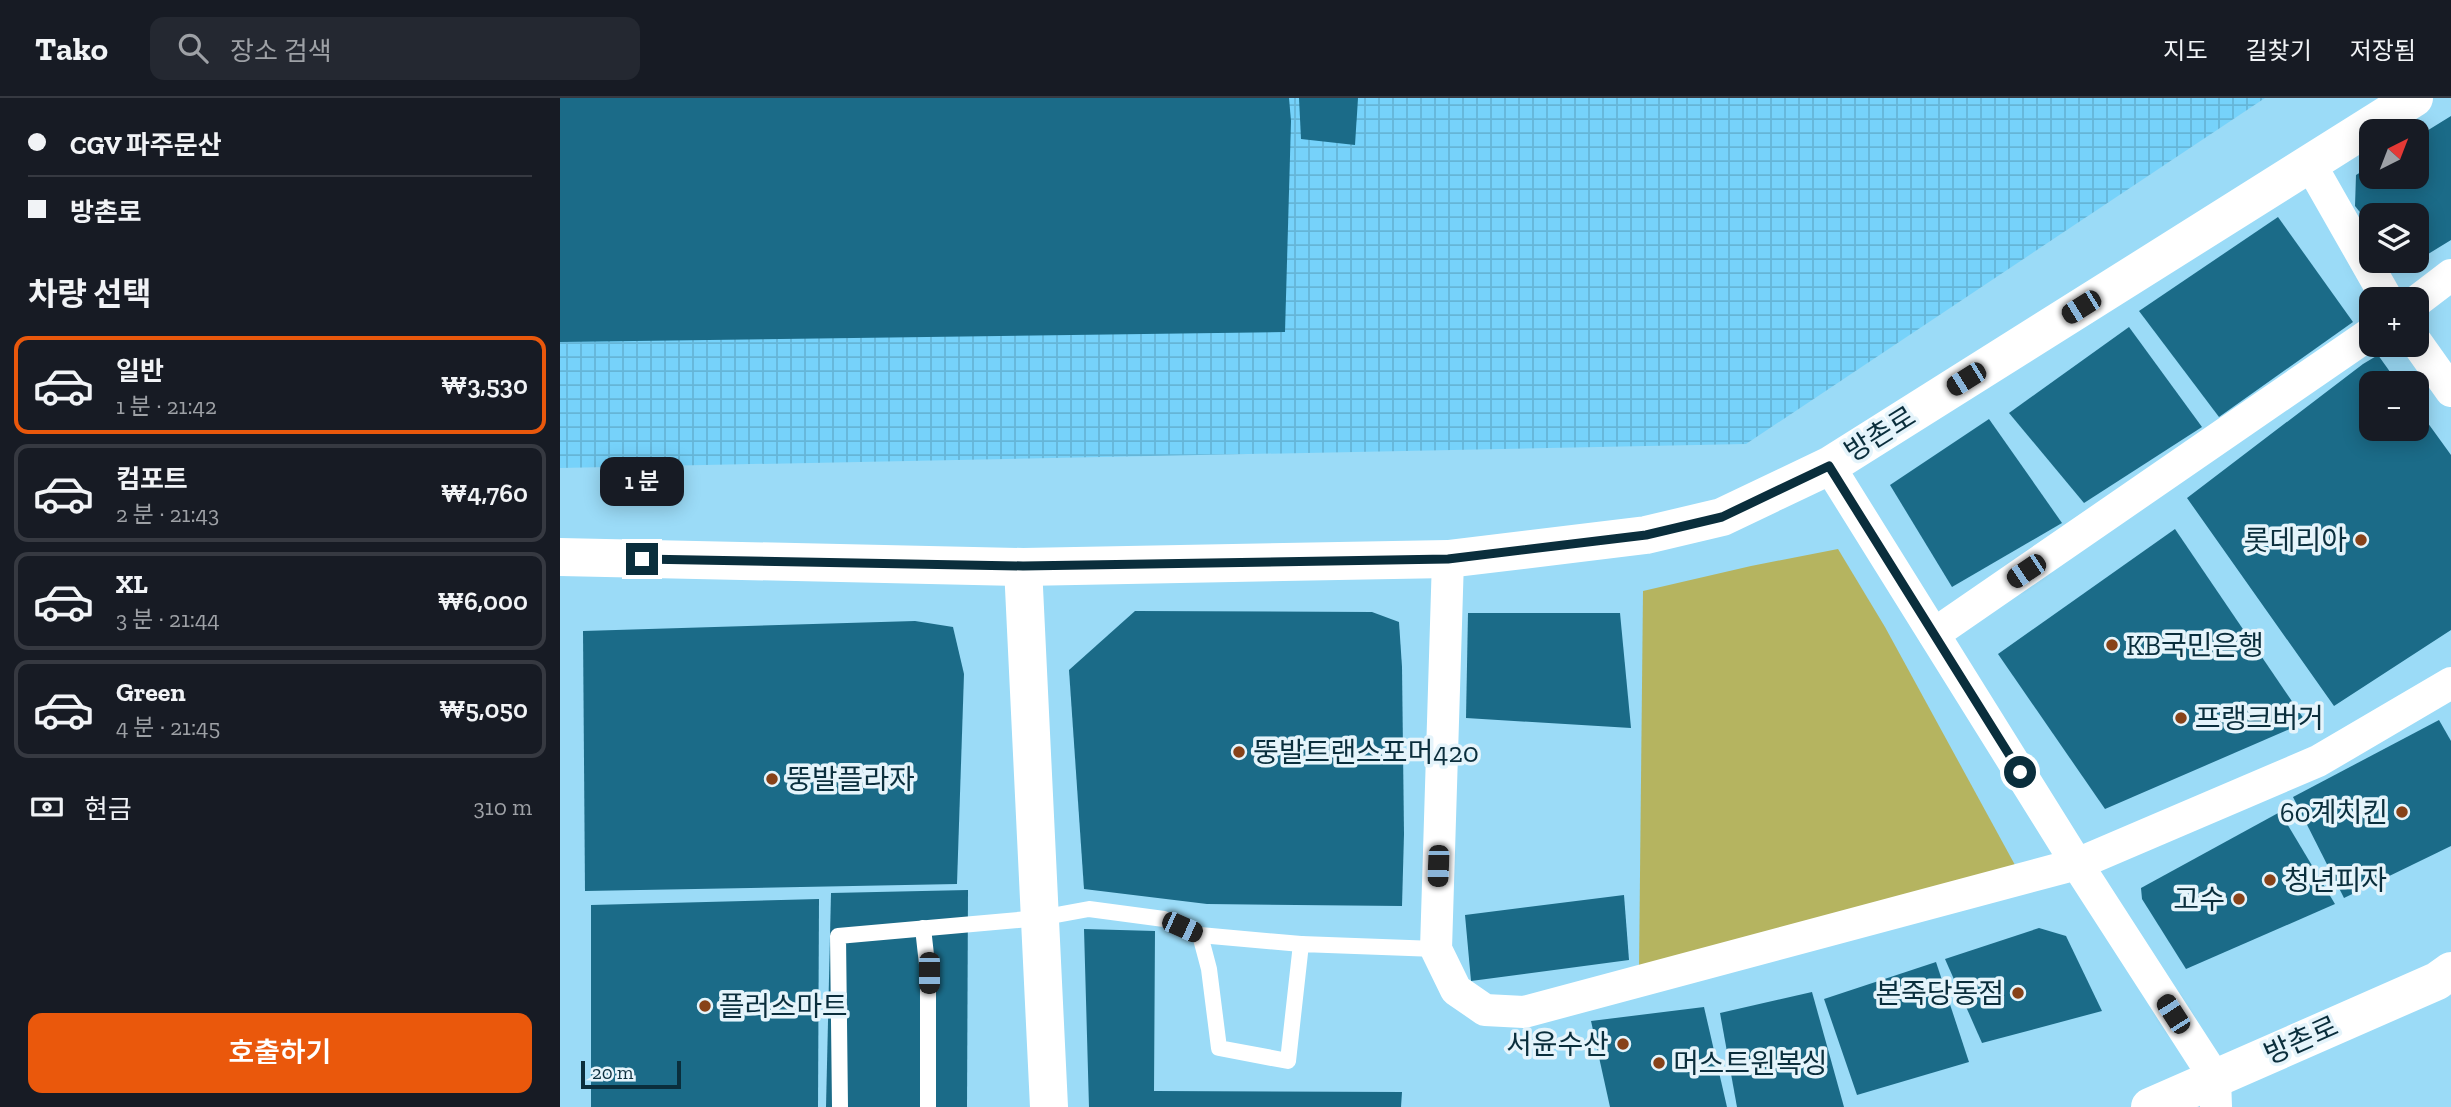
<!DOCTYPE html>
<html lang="ko">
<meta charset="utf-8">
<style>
:root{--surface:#171b24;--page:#242831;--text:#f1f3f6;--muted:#9ea1a6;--line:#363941;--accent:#ea580c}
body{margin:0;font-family:"Zilla Slab","Noto Sans KR",serif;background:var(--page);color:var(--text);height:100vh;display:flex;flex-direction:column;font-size:26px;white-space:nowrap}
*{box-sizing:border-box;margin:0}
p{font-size:23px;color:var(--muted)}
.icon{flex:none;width:38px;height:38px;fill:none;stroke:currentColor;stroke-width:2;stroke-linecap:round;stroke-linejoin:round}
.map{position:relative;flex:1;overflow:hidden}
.drawer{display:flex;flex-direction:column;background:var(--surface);width:560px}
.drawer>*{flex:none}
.hud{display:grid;align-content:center;height:154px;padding:0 28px;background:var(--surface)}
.needle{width:46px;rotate:42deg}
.buttons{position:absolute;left:1799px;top:21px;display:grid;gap:14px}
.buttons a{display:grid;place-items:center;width:70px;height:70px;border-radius:14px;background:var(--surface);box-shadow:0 4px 18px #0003;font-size:35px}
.scale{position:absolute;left:21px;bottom:18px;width:100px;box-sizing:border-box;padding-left:7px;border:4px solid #0a2e3c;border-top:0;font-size:19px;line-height:24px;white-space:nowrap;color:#0a2e3c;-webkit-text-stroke:5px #e5f4fb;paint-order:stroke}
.end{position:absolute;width:32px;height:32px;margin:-16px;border:9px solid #0a2e3c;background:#fff;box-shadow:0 0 0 4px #fff}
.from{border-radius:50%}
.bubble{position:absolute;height:49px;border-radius:14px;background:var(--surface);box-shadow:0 4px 18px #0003;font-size:23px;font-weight:600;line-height:49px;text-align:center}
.car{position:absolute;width:21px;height:42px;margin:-21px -10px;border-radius:9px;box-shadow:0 0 5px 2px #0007;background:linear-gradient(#222 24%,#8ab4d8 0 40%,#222 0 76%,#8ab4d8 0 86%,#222 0)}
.hud b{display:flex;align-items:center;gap:24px;height:66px;font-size:26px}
.hud b+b{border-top:2px solid var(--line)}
.hud i{width:18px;height:18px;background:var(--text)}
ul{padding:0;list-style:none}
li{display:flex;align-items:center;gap:21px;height:98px;margin:0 14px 10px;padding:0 14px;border:4px solid var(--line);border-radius:14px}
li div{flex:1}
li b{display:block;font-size:26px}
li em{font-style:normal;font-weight:600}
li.active{border-color:var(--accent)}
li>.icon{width:63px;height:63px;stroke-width:1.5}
h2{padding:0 28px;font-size:32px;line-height:84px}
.pay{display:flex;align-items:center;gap:18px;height:77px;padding:0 28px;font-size:26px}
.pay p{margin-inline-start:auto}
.action{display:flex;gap:14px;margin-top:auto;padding:14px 28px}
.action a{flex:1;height:80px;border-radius:14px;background:var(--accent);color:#fff;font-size:28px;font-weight:600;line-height:80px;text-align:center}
header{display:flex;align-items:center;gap:42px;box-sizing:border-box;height:98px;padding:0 35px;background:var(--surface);border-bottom:2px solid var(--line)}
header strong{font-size:33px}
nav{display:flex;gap:38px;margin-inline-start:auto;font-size:24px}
.search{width:490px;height:63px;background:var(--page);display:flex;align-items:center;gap:18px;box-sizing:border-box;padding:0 24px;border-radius:14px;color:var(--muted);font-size:26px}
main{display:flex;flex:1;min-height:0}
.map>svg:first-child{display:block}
.industrial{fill:url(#industrial-grid)}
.park{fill:#b5b460}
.building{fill:#1b6b88}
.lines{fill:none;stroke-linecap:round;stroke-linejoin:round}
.lane{stroke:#fff;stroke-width:16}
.street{stroke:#fff;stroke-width:32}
.secondary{stroke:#fff;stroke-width:38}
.route{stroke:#0a2e3c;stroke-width:9}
.poi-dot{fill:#874219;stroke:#e5f4fb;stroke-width:2.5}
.labels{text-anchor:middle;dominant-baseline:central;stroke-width:7;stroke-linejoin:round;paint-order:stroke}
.street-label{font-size:28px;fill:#0a2e3c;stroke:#e5f4fb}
.poi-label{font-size:28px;fill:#0a2e3c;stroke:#e5f4fb;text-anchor:start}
</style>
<header>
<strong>Tako</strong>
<div class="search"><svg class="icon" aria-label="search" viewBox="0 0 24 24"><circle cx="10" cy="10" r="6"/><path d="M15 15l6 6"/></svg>장소 검색</div>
<nav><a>지도</a><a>길찾기</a><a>저장됨</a></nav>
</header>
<main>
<section class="drawer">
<div class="hud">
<b><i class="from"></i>CGV 파주문산</b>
<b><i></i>방촌로</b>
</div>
<h2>차량 선택</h2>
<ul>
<li class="active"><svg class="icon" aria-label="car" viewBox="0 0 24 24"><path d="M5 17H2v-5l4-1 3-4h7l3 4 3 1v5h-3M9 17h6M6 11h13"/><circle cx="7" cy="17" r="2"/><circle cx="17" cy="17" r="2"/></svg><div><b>일반</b><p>1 분 · 21:42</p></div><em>₩3,530</em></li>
<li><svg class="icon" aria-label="car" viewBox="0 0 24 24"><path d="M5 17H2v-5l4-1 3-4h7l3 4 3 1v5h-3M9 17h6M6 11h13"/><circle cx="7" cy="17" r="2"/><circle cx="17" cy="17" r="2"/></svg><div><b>컴포트</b><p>2 분 · 21:43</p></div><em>₩4,760</em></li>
<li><svg class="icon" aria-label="car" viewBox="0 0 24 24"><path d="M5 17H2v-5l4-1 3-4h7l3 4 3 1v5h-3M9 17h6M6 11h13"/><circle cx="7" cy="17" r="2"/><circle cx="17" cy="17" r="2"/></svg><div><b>XL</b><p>3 분 · 21:44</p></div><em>₩6,000</em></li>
<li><svg class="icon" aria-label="car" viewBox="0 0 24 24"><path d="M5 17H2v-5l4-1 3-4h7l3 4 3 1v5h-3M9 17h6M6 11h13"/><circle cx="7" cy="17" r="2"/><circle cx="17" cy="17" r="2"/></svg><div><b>Green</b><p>4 분 · 21:45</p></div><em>₩5,050</em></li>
</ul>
<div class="pay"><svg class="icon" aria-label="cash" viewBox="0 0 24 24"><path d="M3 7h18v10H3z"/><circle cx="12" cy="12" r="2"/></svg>현금<p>310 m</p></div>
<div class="action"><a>호출하기</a></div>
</section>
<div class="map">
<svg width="1891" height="1009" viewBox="0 0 1891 1009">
<defs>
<pattern id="industrial-grid" width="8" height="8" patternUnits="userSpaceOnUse" patternTransform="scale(1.75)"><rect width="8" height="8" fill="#76d2fa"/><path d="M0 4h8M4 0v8" fill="none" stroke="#65b5d7"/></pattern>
</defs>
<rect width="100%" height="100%" fill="#9bdbf7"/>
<polygon class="industrial" points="0,0 1705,0 1186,346 0,370"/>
<polygon class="park" points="1278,451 1325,529 1455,767 1079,872 1083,493 1191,468"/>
<g class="building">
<polygon points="0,0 729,0 731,23 725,234 0,244"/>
<polygon points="739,0 798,0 795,47 741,41"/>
<polygon points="1891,18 1891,142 1860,161 1857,160 1857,117 1811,117 1811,128 1795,108 1796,77 1811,68 1811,79 1857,79 1857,39"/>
<polygon points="1718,119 1793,224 1659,319 1579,213"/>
<polygon points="1569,229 1642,329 1524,405 1449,315"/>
<polygon points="1818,257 1838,285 1811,285 1811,331 1857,331 1857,310 1891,357 1891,532 1774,608 1627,400 1803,266"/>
<polygon points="1429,321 1502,425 1392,489 1330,387"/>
<polygon points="1615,431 1746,624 1545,711 1438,556"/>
<polygon points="575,513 812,514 839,524 842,569 844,736 842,808 647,806 524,791 509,572"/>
<polygon points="908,515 1060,515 1071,630 906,620"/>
<polygon points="355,523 393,529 404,576 397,786 25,793 23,533"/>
<polygon points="1879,622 1891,643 1891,748 1784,800 1733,699"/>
<polygon points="1720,714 1775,806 1626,871 1582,801 1581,790"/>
<polygon points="408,792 407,1009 266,1009 271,795"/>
<polygon points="1064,797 1069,862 911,883 905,817"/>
<polygon points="259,801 258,1009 31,1009 31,807"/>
<polygon points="1479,830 1506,838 1542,913 1422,945 1385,861"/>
<polygon points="524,831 595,833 594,993 842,994 841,1009 529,1009"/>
<polygon points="1376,864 1409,964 1297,997 1264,901"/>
<polygon points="1252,894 1284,1009 1177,1009 1160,915"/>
<polygon points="1144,909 1167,1009 1050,1009 1031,923"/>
</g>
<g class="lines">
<g class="lane">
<polyline points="363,830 368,875 368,1009"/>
<polyline points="640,837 741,846"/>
<polyline points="280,1009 278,838 480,820 529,811 604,821 640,837 649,871 659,950 728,963 741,846 876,851"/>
</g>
<g class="street">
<polyline points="1749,64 1827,201"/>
<polyline points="1857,203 1891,177"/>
<polyline points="1857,245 1891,293"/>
<polyline points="1269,368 1517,766 1758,663 1891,585"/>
<polyline points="888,461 876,851 896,892 925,912 964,914 1517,766 1655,980 1656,1009"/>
<polyline points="1374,536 1811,235"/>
</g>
<g class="secondary">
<polyline points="0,459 463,469 888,461 1086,437 1162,419 1269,368 1854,0"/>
<polyline points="463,469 489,1009"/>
<polyline points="1590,1009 1877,883 1891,873"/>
</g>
</g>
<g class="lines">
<polyline class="route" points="82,461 463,468 888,461 1086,437 1162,419 1269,368 1460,674"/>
</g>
<g class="poi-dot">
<circle cx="1801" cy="442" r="7"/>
<circle cx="1552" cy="547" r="7"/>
<circle cx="1621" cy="620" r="7"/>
<circle cx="679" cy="654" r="7"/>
<circle cx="212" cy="681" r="7"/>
<circle cx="1842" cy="714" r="7"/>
<circle cx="1710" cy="782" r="7"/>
<circle cx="1679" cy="801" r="7"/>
<circle cx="1458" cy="895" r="7"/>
<circle cx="145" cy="908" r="7"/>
<circle cx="1063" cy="946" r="7"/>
<circle cx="1099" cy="965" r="7"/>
</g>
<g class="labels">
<g class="street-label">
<text transform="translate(1320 336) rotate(-32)">방촌로</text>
<text transform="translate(1741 942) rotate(-24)">방촌로</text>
</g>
<g class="poi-label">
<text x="1787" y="442" text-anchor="end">롯데리아</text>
<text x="1566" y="547">KB국민은행</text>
<text x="1635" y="620">프랭크버거</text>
<text x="693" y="654">뚱발트랜스포머420</text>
<text x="226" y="681">뚱발플라자</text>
<text x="1828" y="714" text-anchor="end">60계치킨</text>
<text x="1724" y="782">청년피자</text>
<text x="1665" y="801" text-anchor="end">고수</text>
<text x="1444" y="895" text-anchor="end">본죽당동점</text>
<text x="159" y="908">플러스마트</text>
<text x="1049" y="946" text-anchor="end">서윤수산</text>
<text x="1113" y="965">머스트윈복싱</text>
</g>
</g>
</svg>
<div class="buttons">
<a><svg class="needle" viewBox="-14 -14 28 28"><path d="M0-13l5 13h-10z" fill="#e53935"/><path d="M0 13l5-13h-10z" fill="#9ea1a6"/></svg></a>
<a><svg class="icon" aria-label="layers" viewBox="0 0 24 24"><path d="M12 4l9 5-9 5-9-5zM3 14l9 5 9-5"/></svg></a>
<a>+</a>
<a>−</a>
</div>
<div class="scale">20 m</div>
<i class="end from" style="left:1460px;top:674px"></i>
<i class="end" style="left:82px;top:461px"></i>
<div class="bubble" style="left:40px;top:359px;width:84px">1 분</div>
<i class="car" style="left:1521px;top:209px;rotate:238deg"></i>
<i class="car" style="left:1406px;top:281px;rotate:238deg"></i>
<i class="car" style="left:1466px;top:473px;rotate:236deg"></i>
<i class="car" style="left:878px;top:768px;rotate:182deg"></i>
<i class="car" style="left:622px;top:829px;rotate:114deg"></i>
<i class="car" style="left:369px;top:875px;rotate:180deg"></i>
<i class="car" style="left:1613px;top:916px;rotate:327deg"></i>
</div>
</main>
